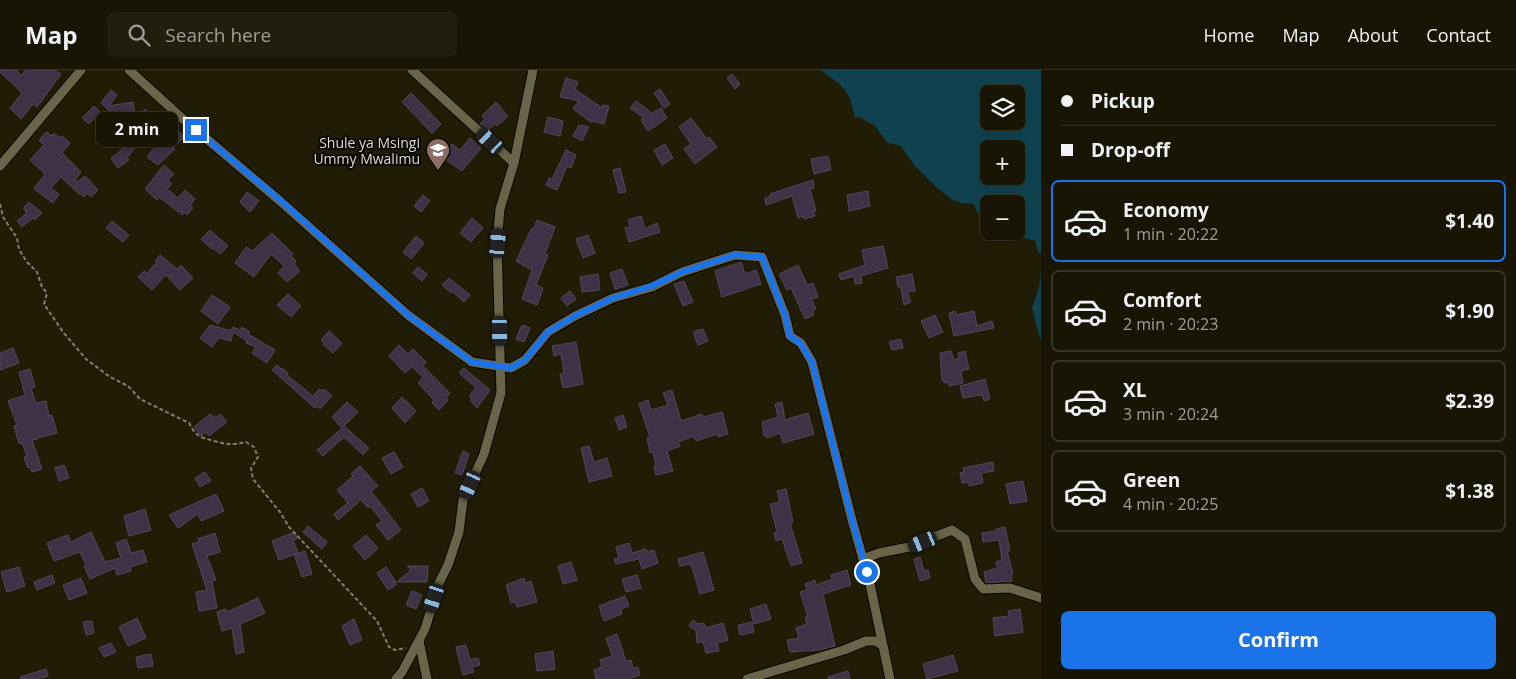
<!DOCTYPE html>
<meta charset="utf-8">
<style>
:root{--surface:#191504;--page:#221e0e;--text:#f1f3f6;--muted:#9f9f9a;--line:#373426;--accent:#1a73e8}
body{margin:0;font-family:"Open Sans",sans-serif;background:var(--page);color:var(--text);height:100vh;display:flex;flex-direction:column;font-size:19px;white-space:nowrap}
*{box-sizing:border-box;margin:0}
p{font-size:16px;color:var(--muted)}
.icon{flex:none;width:28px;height:28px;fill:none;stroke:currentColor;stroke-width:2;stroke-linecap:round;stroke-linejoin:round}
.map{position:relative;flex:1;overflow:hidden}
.sheet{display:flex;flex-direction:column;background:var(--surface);width:475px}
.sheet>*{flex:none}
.banner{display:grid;align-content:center;height:110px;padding:0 20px;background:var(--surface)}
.controls{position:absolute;left:980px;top:15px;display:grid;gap:10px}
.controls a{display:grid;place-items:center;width:45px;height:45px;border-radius:8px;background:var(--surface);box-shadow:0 2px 8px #0003,0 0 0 1px var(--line);font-size:25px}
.end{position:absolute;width:22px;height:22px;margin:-11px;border:6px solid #1a73e8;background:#fff;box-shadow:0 0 0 2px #fff}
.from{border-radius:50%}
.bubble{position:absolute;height:35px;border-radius:8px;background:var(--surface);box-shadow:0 2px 8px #0003,0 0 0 1px var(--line);font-size:16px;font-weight:700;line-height:35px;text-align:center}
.car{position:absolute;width:15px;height:30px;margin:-15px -8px;border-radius:6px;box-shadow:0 0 4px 1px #0007;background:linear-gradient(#222 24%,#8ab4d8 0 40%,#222 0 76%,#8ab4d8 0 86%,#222 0)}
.banner b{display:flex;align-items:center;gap:18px;height:48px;font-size:19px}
.banner b+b{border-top:1px solid var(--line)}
.banner i{width:12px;height:12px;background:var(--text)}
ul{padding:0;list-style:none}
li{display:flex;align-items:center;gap:15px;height:82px;margin:0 10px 8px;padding:0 10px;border:2px solid var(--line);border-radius:8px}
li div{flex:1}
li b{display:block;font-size:19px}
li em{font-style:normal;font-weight:700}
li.on{border-color:var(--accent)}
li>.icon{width:45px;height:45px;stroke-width:1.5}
.cta{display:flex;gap:10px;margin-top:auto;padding:10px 20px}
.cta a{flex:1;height:58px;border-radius:8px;background:var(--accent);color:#fff;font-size:20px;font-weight:700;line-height:58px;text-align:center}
header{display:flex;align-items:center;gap:30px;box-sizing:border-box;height:70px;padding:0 25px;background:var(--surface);border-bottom:1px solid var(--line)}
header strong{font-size:24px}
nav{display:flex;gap:28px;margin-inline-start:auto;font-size:18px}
.search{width:350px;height:45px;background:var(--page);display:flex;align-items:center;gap:12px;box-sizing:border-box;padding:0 18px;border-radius:8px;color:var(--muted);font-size:19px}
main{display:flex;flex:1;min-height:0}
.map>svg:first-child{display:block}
.water{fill:#10434f;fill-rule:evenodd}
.building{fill:#3e3246;stroke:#53475c}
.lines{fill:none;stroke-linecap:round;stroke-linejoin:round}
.minor-casing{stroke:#0b0600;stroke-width:11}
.path{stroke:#837f6c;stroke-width:2;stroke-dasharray:4 2.5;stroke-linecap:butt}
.minor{stroke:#69644a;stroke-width:9}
.route{stroke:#1a73e8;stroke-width:6}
.labels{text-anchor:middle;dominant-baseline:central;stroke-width:4;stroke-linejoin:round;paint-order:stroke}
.poi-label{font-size:14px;fill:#dfdcce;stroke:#080701;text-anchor:end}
</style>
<header>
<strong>Map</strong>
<div class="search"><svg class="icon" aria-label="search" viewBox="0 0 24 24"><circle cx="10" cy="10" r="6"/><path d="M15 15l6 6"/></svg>Search here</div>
<nav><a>Home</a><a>Map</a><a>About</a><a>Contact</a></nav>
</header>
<main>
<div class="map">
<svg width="1041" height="609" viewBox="0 0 1041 609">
<rect width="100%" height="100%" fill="#211c05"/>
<g class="water">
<path d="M820,0H1041V184L1037,180L1036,171L997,161H1016V134H989V154L979,145L973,134L962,133L951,129L935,116L914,95L901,76L888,73L874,55L859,47L855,48C850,19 842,15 820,0ZM989,24H1016V51H989ZM989,79H1016V106H989Z"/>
<polygon points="1041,201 1041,272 1032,238 1039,217"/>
</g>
<g class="building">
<polygon points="0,0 16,0 21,5 26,0 55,0 61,4 37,37 33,34 21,49 10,38 22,23 0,2"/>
<polygon points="732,4 740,14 735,19 727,8"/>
<polygon points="566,8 578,12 575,19 602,38 603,35 609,36 604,54 592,51 591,52 573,39 579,31 560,27"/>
<polygon points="660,19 670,34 664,38 654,23"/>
<polygon points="111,20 117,25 109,36 133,32 135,44 124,56 101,33"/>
<polygon points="411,23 441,54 432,63 402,32"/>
<polygon points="636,31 652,43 661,38 667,48 648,61 641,50 644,48 630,38"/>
<polygon points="496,32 508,46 497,56 495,53 488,61 480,54 485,49 482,46"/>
<polygon points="94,36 100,42 89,54 82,48"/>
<polygon points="145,39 154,48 144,57 135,48"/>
<polygon points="548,47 563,51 560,66 544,62"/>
<polygon points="691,48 707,69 709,67 717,77 695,94 684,79 691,74 679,57"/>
<polygon points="169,51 184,67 173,78 175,79 158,95 147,87 155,77 149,71"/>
<polygon points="579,55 589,57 582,71 573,66"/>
<polygon points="115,58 136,76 127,88 129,90 118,98 111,88 124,78 109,65"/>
<polygon points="46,62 52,66 54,63 60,68 62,66 70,73 62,83 81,102 75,110 77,112 85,106 98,120 91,127 88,123 84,127 81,124 80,125 61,107 51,118 59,124 53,133 34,119 45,104 30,90 44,75 39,71"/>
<polygon points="470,68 481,78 462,101 443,88 452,74 460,80"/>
<polygon points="665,74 673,88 662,95 654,80"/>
<polygon points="566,80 576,85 571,98 567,96 557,120 546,115 549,108 552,109"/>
<polygon points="828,86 831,100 814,104 811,89"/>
<polygon points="164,95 174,104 168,110 172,114 167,119 178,128 185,120 195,129 190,136 193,138 187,145 184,142 182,145 162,129 162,130 159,127 157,130 145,119"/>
<polygon points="620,98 626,122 619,123 613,100"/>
<polygon points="813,110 814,118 810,119 816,141 813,141 815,146 804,149 803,146 798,148 792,126 766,135 765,128 771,126 770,124"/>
<polygon points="868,121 870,136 849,141 847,125"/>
<polygon points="247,122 259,131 250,142 240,132"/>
<polygon points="423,125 430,131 421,142 414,136"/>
<polygon points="29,132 42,143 35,150 33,148 22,157 17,151 27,143 24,140 24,137"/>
<polygon points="641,146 645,159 657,153 660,162 629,172 625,158 630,157 628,150"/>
<polygon points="472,148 483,158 471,172 460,163"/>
<polygon points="537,150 555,157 545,184 548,185 536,215 543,218 537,235 522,229 532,200 516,191 532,158 534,158"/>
<polygon points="112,151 129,165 123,172 106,158"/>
<polygon points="210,160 228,176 220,184 213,178 212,179 201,169"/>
<polygon points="272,163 293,184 291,186 296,191 294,194 300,201 287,212 278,203 284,196 271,184 254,207 235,193 246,177 252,181"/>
<polygon points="588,165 595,183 583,188 576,169"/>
<polygon points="416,166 424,173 411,189 403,182"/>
<polygon points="883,176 888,198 861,206 862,213 855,214 854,206 841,210 839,204 865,195 862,180"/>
<polygon points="160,185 177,199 181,195 193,208 180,220 166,205 152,220 138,207 144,201 147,203 157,192 155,191"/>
<polygon points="741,192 745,204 756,200 761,214 722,227 715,201"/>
<polygon points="798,195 807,215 813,213 818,227 811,229 816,239 812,241 814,245 805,249 791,218 787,220 779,204"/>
<polygon points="418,197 427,204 422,211 413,203"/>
<polygon points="622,199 628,215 615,219 610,203"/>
<polygon points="598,204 600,220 582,222 580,207"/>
<polygon points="912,204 915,221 907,222 911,232 904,235 901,217 898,217 896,207"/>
<polygon points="449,208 470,225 464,232 452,221 451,223 442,215"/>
<polygon points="684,211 693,232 683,236 674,214"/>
<polygon points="570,221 576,229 567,236 561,228"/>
<polygon points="288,224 301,236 291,247 277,235"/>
<polygon points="212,225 230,237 218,254 201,241"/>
<polygon points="955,241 956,245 974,241 977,256 992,251 994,258 954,266 949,243"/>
<polygon points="935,245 943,262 929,268 921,251"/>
<polygon points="210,255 231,261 233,257 240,260 242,257 250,262 248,264 275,280 267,293 252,283 256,277 246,273 247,271 233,262 231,271 219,268 212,277 200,268"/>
<polygon points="522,255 530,258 524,272 516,269"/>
<polygon points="703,259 708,271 698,275 693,262"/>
<polygon points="329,261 342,273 333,283 323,274 324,273 321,270"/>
<polygon points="901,269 903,278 892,280 889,272"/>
<polygon points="576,272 583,314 563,318 560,304 564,303 561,284 554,286 552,276"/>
<polygon points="399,275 408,284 413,279 426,292 423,296 450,323 446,328 448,330 439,340 432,333 434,330 418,313 423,307 412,297 405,303 389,286"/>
<polygon points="13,278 19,293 0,300 0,283"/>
<polygon points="951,281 954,290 959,288 958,283 965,281 969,299 961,301 963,313 949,316 949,312 944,313 944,310 942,311 940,283"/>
<polygon points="277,295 281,299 282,298 288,303 287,305 313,326 319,319 322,321 324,319 332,326 320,339 317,336 315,338 272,300"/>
<polygon points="464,298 490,320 477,338 470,330 472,328 469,326 476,318 459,303"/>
<polygon points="30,299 35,317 31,319 36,333 46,331 49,346 52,345 57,363 37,368 37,369 32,370 42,399 32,402 30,397 28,398 24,387 27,386 22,373 19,374 14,356 17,355 8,331 25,325 19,302"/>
<polygon points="985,309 990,329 984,331 982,325 963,328 960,316"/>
<polygon points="672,320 681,351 702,344 703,347 722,342 728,364 718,367 717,364 696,371 694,366 678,372 680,376 667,381 673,401 656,405 654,396 656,396 653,382 650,383 647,368 650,367 639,334 648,330 651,340 668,335 663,323"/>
<polygon points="402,327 416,341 405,353 392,338"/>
<polygon points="347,332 358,342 344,356 369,378 363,385 344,367 323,386 317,380 342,358 332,347"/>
<polygon points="782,332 785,350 808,343 814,364 783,373 780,363 767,368 766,365 764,366 762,352 778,347 775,334"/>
<polygon points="210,344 216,348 220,344 227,352 209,366 206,362 201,366 194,357"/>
<polygon points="623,345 627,357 619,360 615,348"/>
<polygon points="589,376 594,392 607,388 612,406 589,412 581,378"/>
<polygon points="463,381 469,384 462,405 455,403"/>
<polygon points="394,382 403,397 391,404 382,388"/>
<polygon points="993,392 994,401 981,403 983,413 969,416 969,412 962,413 960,403 964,402 963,398"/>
<polygon points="64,395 69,408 59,411 55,398"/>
<polygon points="360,396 378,416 371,421 401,460 388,470 376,455 382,451 370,436 368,438 361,430 338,450 334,444 348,433 337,420 353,406 351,404"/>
<polygon points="205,402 211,411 200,417 195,408"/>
<polygon points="1023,411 1027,431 1010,434 1006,414"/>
<polygon points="422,418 429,431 418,437 411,424"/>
<polygon points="786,419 793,452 790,453 802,493 791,496 782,469 776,471 774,463 777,462 770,434 780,432 777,421"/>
<polygon points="216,424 224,441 201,451 198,444 178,458 169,445"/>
<polygon points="145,439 151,460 129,466 124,446"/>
<polygon points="308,456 327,472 322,479 303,462"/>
<polygon points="1005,457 1010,481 1007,481 1013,504 1011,505 1012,511 986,513 984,502 997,498 996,492 1002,490 999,470 983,472 982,463 996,461 996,459"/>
<polygon points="91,462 105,492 121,488 116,473 126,469 131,483 143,480 147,492 130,497 131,501 117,505 115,498 90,509 84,496 86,495 80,482 54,491 47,473 68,465 71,472"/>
<polygon points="295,462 297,469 293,470 298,483 279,490 272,471"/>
<polygon points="215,463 220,482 207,486 216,510 212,511 217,538 199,541 196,522 207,520 192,474 199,472 198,469"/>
<polygon points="366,465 378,478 365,490 353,476"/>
<polygon points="629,473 632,483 646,479 647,482 654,480 658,493 642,499 639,489 616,494 614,489 619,488 616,477"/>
<polygon points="305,481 312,504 302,507 294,485"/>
<polygon points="703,482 714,520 700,524 691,494 680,496 678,489"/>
<polygon points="920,487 924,501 928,500 930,508 920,511 914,489"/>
<polygon points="571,492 577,510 563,514 558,496"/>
<polygon points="407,496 428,496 427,512 397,512 411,500"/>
<polygon points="19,497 25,516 7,522 1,502"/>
<polygon points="386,497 396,512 392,511 397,514 388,520 377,503"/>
<polygon points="847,500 851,515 823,524 835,576 819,580 790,582 787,570 799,568 796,558 807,554 805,547 808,547 800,522 807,520 805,514 815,510 816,515 832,509 831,505"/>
<polygon points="52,505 55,513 37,520 34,512"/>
<polygon points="637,505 641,518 626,522 622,509"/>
<polygon points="81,508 87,523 69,530 63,515"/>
<polygon points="524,508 526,513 531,511 537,532 517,537 515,532 511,533 506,515"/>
<polygon points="412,521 422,525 416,539 406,535"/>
<polygon points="625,526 629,536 621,539 622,544 604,551 599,536"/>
<polygon points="258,528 265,543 240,554 244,582 236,584 232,558 222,561 217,542 226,539 227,542"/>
<polygon points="766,534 771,549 754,554 750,539"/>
<polygon points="1020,539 1023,562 995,566 993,548 1009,546 1008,541"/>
<polygon points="137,548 146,568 128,576 119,557"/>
<polygon points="354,549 362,570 350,575 342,556"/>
<polygon points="693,550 698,554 704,553 706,558 723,553 728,570 717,573 719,581 706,583 703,572 697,573 696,560 689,556"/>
<polygon points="92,551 94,563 86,565 83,552"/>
<polygon points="752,552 754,562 740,565 738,555"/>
<polygon points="617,564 626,591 631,590 633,598 638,597 640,605 629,609 596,609 594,600 602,597 600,590 612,586 606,568"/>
<polygon points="111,573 116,582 104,587 99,578"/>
<polygon points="466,575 470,590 478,588 480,595 472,597 474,602 463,605 456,577"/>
<polygon points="553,581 555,599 537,601 535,584"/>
<polygon points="151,584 153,596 138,598 136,587"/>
<polygon points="953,585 958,601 927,609 923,594"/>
<polygon points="46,599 48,606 38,609 21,609 20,607"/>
<polygon points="848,601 850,609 828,609 828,607"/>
</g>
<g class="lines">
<g class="minor-casing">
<g id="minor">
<polyline points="129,0 182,48 280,131 408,245 472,292 511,298 525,290 548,262 575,246 613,228 652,217 682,202 735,185 762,187 785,245 790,266 801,273 812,292 852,450 870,514 890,609"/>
<polyline points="412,0 514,93"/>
<polyline points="0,96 81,0"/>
<polyline points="863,489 879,483 909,477 952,460 965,469 975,509 983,519 1010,518 1041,528"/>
<polyline points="419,571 427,609"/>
<polyline points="396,609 402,602 425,559 439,513 448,495 459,462 463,430 484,384 501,323 497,173 500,139 514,93 533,0"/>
<polyline points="747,609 844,580 866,571 876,571 882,575"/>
</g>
</g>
<path class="path" d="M0,134L3,147L17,168L19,179L26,191L37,202L42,217L47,223L44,234L63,262L86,289L110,307L128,316L140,329L189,353C196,367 200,367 214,371C229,375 231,375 246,372L254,377L258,387L251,398L253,409L280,442L289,457L377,551L389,577L395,580L406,578"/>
<use href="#minor" class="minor"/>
</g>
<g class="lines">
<polyline class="route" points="196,60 280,130 408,245 472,292 511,298 525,290 548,262 575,246 613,228 652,216 682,202 735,185 762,187 785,245 790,266 801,274 812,292 852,450 867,502"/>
</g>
<defs>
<g id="school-pin" transform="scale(1.25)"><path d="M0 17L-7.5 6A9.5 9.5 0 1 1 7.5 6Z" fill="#8d6e63" stroke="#080701"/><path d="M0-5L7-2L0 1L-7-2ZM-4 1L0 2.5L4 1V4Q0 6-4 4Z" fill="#fff"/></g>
</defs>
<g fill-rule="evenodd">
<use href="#school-pin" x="438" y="80"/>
</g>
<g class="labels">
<g class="poi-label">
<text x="420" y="72">Shule ya Msingi<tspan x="420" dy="16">Ummy Mwalimu</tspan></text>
</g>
</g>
</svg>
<div class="controls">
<a><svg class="icon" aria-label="layers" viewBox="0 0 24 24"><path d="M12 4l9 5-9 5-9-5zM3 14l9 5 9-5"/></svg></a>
<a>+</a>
<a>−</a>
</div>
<i class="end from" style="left:867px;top:502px"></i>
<i class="end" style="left:196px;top:60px"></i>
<div class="bubble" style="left:96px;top:42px;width:82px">2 min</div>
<i class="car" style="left:490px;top:71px;rotate:312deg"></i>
<i class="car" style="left:498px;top:173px;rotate:5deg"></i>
<i class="car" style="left:500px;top:261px;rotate:179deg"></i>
<i class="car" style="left:470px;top:415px;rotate:204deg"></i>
<i class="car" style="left:923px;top:472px;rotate:248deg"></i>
<i class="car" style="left:434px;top:528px;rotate:198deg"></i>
</div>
<section class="sheet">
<div class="banner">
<b><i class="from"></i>Pickup</b>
<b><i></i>Drop-off</b>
</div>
<ul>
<li class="on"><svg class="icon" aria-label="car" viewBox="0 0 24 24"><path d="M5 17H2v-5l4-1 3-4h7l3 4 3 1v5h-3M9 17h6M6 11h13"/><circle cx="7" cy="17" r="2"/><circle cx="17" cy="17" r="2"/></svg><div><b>Economy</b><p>1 min · 20:22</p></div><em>$1.40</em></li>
<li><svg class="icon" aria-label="car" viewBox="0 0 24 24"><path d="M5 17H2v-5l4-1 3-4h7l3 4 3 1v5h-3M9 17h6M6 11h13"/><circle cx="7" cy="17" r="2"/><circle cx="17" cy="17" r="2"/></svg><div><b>Comfort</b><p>2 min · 20:23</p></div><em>$1.90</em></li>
<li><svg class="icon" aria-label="car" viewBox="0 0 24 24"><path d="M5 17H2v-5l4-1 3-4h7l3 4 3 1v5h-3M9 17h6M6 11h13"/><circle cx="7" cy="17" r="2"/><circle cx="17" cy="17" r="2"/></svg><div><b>XL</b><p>3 min · 20:24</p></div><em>$2.39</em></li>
<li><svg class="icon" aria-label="car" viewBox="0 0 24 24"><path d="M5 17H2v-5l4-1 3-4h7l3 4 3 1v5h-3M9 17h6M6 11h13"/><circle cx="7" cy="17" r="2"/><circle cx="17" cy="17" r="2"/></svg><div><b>Green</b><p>4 min · 20:25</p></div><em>$1.38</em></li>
</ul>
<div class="cta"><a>Confirm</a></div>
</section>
</main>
